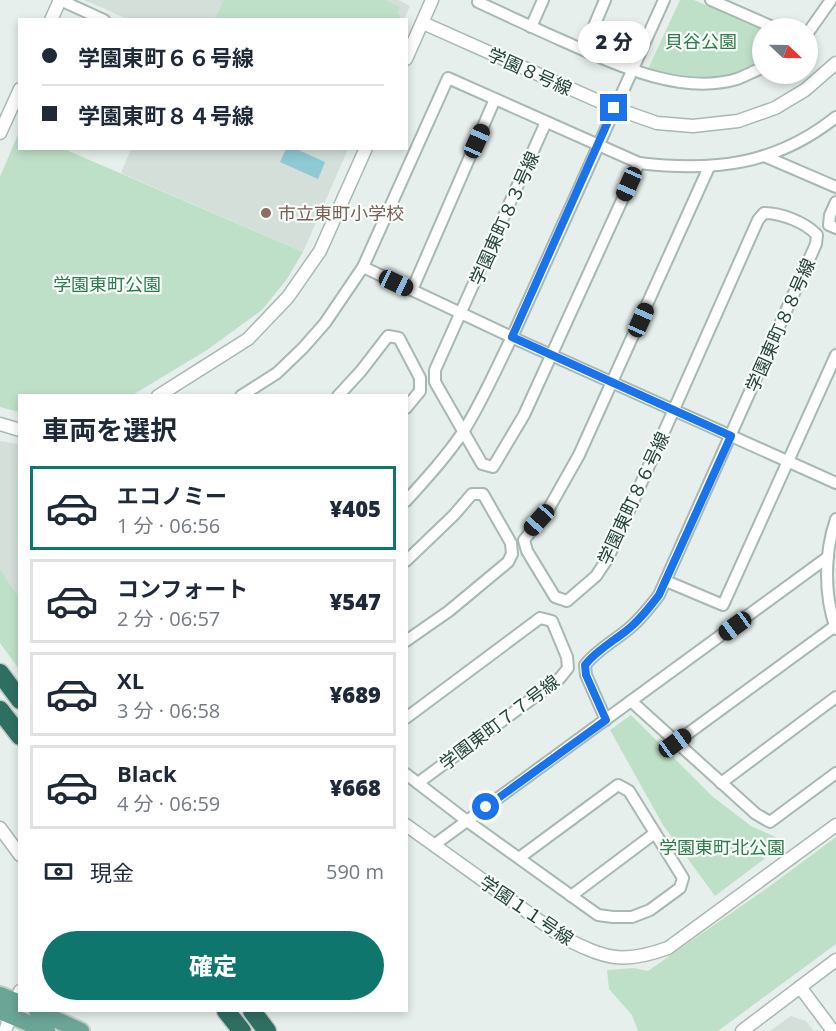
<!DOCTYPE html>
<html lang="ja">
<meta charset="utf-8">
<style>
:root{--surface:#fff;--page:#f2f2f3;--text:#1f2937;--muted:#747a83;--line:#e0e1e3;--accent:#0f766e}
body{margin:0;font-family:"Open Sans","Noto Sans JP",sans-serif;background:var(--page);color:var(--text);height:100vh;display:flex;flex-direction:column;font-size:22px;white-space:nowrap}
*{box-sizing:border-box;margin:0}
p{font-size:20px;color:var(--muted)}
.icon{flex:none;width:33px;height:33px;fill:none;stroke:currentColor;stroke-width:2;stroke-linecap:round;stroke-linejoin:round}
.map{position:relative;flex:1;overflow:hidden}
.side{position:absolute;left:18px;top:394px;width:390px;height:618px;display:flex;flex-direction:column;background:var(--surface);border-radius:0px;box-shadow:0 3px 9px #0003}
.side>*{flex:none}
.guide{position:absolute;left:18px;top:18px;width:390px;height:132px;border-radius:0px;box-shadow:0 3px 9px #0003;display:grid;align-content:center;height:132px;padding:0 24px;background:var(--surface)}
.needle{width:39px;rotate:112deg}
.controls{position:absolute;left:752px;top:18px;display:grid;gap:12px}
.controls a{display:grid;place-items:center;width:66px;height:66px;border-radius:50%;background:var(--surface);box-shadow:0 3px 9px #0003;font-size:30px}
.end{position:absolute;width:27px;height:27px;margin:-14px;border:8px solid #1a73e8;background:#fff;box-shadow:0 0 0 3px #fff}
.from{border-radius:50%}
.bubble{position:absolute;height:42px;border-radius:21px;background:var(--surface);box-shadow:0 3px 9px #0003;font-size:20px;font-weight:800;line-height:42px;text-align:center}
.car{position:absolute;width:18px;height:36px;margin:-18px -9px;border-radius:8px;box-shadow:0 0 4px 2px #0007;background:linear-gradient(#222 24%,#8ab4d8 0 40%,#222 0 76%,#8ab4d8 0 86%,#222 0)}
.guide b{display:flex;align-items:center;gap:21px;height:57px;font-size:22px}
.guide b+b{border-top:2px solid var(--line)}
.guide i{width:15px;height:15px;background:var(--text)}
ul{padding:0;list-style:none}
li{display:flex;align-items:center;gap:18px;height:84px;margin:0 12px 9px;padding:0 12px;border:3px solid var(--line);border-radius:0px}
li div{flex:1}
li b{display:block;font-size:22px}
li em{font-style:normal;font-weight:800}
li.selected{border-color:var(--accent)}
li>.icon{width:54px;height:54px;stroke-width:1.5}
h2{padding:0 24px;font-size:27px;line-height:72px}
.pay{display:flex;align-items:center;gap:15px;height:66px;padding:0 24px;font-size:22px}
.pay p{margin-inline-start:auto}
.cta{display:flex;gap:12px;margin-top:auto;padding:12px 24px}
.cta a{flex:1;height:69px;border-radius:36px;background:var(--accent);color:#fff;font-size:24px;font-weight:800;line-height:69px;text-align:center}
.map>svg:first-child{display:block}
.built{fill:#d4dfda}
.green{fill:#bfe0c8}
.water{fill:#8ec9d4}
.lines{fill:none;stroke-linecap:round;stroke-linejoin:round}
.minor-casing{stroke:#a8b8b2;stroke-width:14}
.tertiary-casing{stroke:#a8b8b2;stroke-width:15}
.primary-casing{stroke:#c2cac8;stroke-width:20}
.motorway-casing{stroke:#c2cac8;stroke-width:21}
.minor{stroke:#fff;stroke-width:10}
.tertiary{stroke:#fff;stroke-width:12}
.primary{stroke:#6aa596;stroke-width:16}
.motorway{stroke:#2f6f62;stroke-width:18}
.route{stroke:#1a73e8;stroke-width:8}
.education-dot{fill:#8d6e63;stroke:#f7fbf9;stroke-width:2}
.labels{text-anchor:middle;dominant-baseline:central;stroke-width:4.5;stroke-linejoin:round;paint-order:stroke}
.park-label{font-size:18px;fill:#2d7a4b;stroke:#f7fbf9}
.street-label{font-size:18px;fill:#24423a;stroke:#f7fbf9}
.education-label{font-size:18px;fill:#785e54;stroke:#f7fbf9;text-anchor:start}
</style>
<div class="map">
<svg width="836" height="1031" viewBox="0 0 836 1031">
<rect width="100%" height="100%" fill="#e6efeb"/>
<g class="built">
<polygon points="84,0 398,0 410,6 404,19 130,20"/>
<polygon points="131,149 348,149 303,252 121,173"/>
<polygon points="0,441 19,444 19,606 0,576"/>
<polygon points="791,1016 806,1021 814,1031 770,1031"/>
</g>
<g class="green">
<polygon points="224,0 385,0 400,7 397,13 400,15 398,20 215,19"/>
<path d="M680,0H694L762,29V59C753,64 742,71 732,74C705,81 674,74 648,69Z"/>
<polygon points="19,132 20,148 64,149 303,252 287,279 262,310 207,350 131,396 20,396 19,412 0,407 0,177"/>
<polygon points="0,570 19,598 19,669 0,643"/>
<polygon points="631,715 712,796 751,826 787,842 715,896 663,825 610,730"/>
<polygon points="836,837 836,944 718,1031 638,1031 632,1015 609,989 607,970 634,968 648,971 770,886"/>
</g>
<polygon class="water" points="294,148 325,162 318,179 280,162 286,149"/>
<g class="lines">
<g class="minor-casing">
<g id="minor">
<polyline points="60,0 104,20"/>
<path d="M479,0L478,2C506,15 534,28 561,40C613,63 679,96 737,79C745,76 754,71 762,68"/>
<polyline points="711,0 775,28"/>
<polyline points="531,27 543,0"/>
<polyline points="807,34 831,0"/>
<polyline points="584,50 605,0"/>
<polyline points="546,122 435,370 435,382 482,464 493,467 524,415 639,163"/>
<polyline points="764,156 836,187"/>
<polyline points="836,202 830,215 829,225 836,228"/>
<polyline points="363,267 520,341 836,483"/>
<polyline points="412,290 495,99"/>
<path d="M241,396L277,373L303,348L325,323L363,267L448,78L639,163C714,172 776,165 836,117"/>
<polyline points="338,396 361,371 388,336 399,338 420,378 420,391 406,408"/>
<path d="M406,501C426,479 446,457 463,432C482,402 496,369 512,337L664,0"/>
<path d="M836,519C824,554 824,595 836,629"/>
<polyline points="406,561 454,515 472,494 483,494 511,543 512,554 508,562 449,611 406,641"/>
<polyline points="666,581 723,605 836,355"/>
<polyline points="631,701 756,814 770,822 836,773"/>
<polyline points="406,718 540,618 552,621 567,657 568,668 560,678 418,783"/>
<path d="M606,720L586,675L585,665C596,651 612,642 626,631C639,621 649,608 659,595L816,244L817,235C805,222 781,213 764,213L758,220L608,558L596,576L567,601L555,597L527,551L524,540L548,510L579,455L709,167"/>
<polyline points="675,743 835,626"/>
<polyline points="406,774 467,821 598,915 613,917 632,917 650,910 680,888 683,878 629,791 618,785 519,858"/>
<polyline points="721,783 836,697"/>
<polyline points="434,845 828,557"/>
<polyline points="571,896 655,833"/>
</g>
</g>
<g class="tertiary-casing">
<g id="tertiary">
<polyline points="51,20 60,0"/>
<polyline points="423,23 614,108 657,123 693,126 738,121 775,108 805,90 836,63"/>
<polyline points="406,59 432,0"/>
<polyline points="0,133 20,89"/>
<polyline points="158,396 248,339 288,297 320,251 366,148"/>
<polyline points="0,424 20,430"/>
<path d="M406,825L562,937C605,958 621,965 668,948L836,825"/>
<polyline points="0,828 20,855"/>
<polyline points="800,987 833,1031"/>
<polyline points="5,1031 20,991"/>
<polyline points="742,1031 836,960"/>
</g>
</g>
<g class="primary-casing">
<g id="primary">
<polyline points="0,995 20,1003"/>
<polyline points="0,1011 47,1031"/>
<polyline points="37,1011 81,1031"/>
</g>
</g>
<g class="motorway-casing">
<g id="motorway">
<polyline points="0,673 20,700"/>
<polyline points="0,710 20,736"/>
<polyline points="226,1011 242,1031"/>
<polyline points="252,1011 267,1031"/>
</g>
</g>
<use href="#minor" class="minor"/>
<use href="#tertiary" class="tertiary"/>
<use href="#primary" class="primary"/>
<use href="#motorway" class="motorway"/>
</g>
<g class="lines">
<path class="route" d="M486,807L606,720L586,675L585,665C596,651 612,642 626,631C639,621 649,608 659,595L731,436L512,337L614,108"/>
</g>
<circle class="education-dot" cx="266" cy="213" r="6"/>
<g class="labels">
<g class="park-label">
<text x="701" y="41">貝谷公園</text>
<text x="107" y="284">学園東町公園</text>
<text x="722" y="847">学園東町北公園</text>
</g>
<g class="street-label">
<text transform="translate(530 71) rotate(24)">学園８号線</text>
<text transform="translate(504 218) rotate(-66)">学園東町８３号線</text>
<text transform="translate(780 325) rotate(-66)">学園東町８８号線</text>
<text transform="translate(633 498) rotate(-65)">学園東町８６号線</text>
<text transform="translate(499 722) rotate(-37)">学園東町７７号線</text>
<text transform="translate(527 910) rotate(34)">学園１１号線</text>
</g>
<g class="education-label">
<text x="278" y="213">市立東町小学校</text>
</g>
</g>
</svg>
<div class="controls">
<a><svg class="needle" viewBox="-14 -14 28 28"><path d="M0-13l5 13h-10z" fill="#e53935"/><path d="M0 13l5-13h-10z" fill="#747a83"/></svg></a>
</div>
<i class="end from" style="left:486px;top:807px"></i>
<i class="end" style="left:614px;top:108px"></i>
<div class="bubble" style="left:578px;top:21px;width:72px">2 分</div>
<i class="car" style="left:477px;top:141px;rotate:24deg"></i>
<i class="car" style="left:629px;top:184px;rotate:204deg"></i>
<i class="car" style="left:396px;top:283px;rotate:115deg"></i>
<i class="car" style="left:641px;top:320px;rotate:24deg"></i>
<i class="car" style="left:539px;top:520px;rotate:222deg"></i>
<i class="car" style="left:735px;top:626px;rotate:234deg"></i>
<i class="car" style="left:675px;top:743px;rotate:54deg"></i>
<div class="guide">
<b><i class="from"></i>学園東町６６号線</b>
<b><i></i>学園東町８４号線</b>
</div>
<section class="side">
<h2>車両を選択</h2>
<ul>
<li class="selected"><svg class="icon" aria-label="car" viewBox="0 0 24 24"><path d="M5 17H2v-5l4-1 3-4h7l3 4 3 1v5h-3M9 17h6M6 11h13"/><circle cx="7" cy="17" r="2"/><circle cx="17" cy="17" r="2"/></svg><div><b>エコノミー</b><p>1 分 · 06:56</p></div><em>¥405</em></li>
<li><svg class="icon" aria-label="car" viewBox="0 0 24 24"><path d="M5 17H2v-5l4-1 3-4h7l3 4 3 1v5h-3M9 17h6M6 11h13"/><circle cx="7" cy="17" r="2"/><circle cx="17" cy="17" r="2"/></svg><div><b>コンフォート</b><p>2 分 · 06:57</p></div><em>¥547</em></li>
<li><svg class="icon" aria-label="car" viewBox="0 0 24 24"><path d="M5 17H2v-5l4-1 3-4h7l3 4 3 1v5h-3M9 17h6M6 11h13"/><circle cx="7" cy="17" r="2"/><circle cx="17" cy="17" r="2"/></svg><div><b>XL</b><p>3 分 · 06:58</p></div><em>¥689</em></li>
<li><svg class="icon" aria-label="car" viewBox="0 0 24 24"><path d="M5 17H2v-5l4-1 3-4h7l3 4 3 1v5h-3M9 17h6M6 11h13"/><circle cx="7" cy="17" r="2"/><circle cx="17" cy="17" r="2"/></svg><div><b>Black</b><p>4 分 · 06:59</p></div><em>¥668</em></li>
</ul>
<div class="pay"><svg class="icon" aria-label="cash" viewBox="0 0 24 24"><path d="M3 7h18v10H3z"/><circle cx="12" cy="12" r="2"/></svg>現金<p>590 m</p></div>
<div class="cta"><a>確定</a></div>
</section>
</div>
